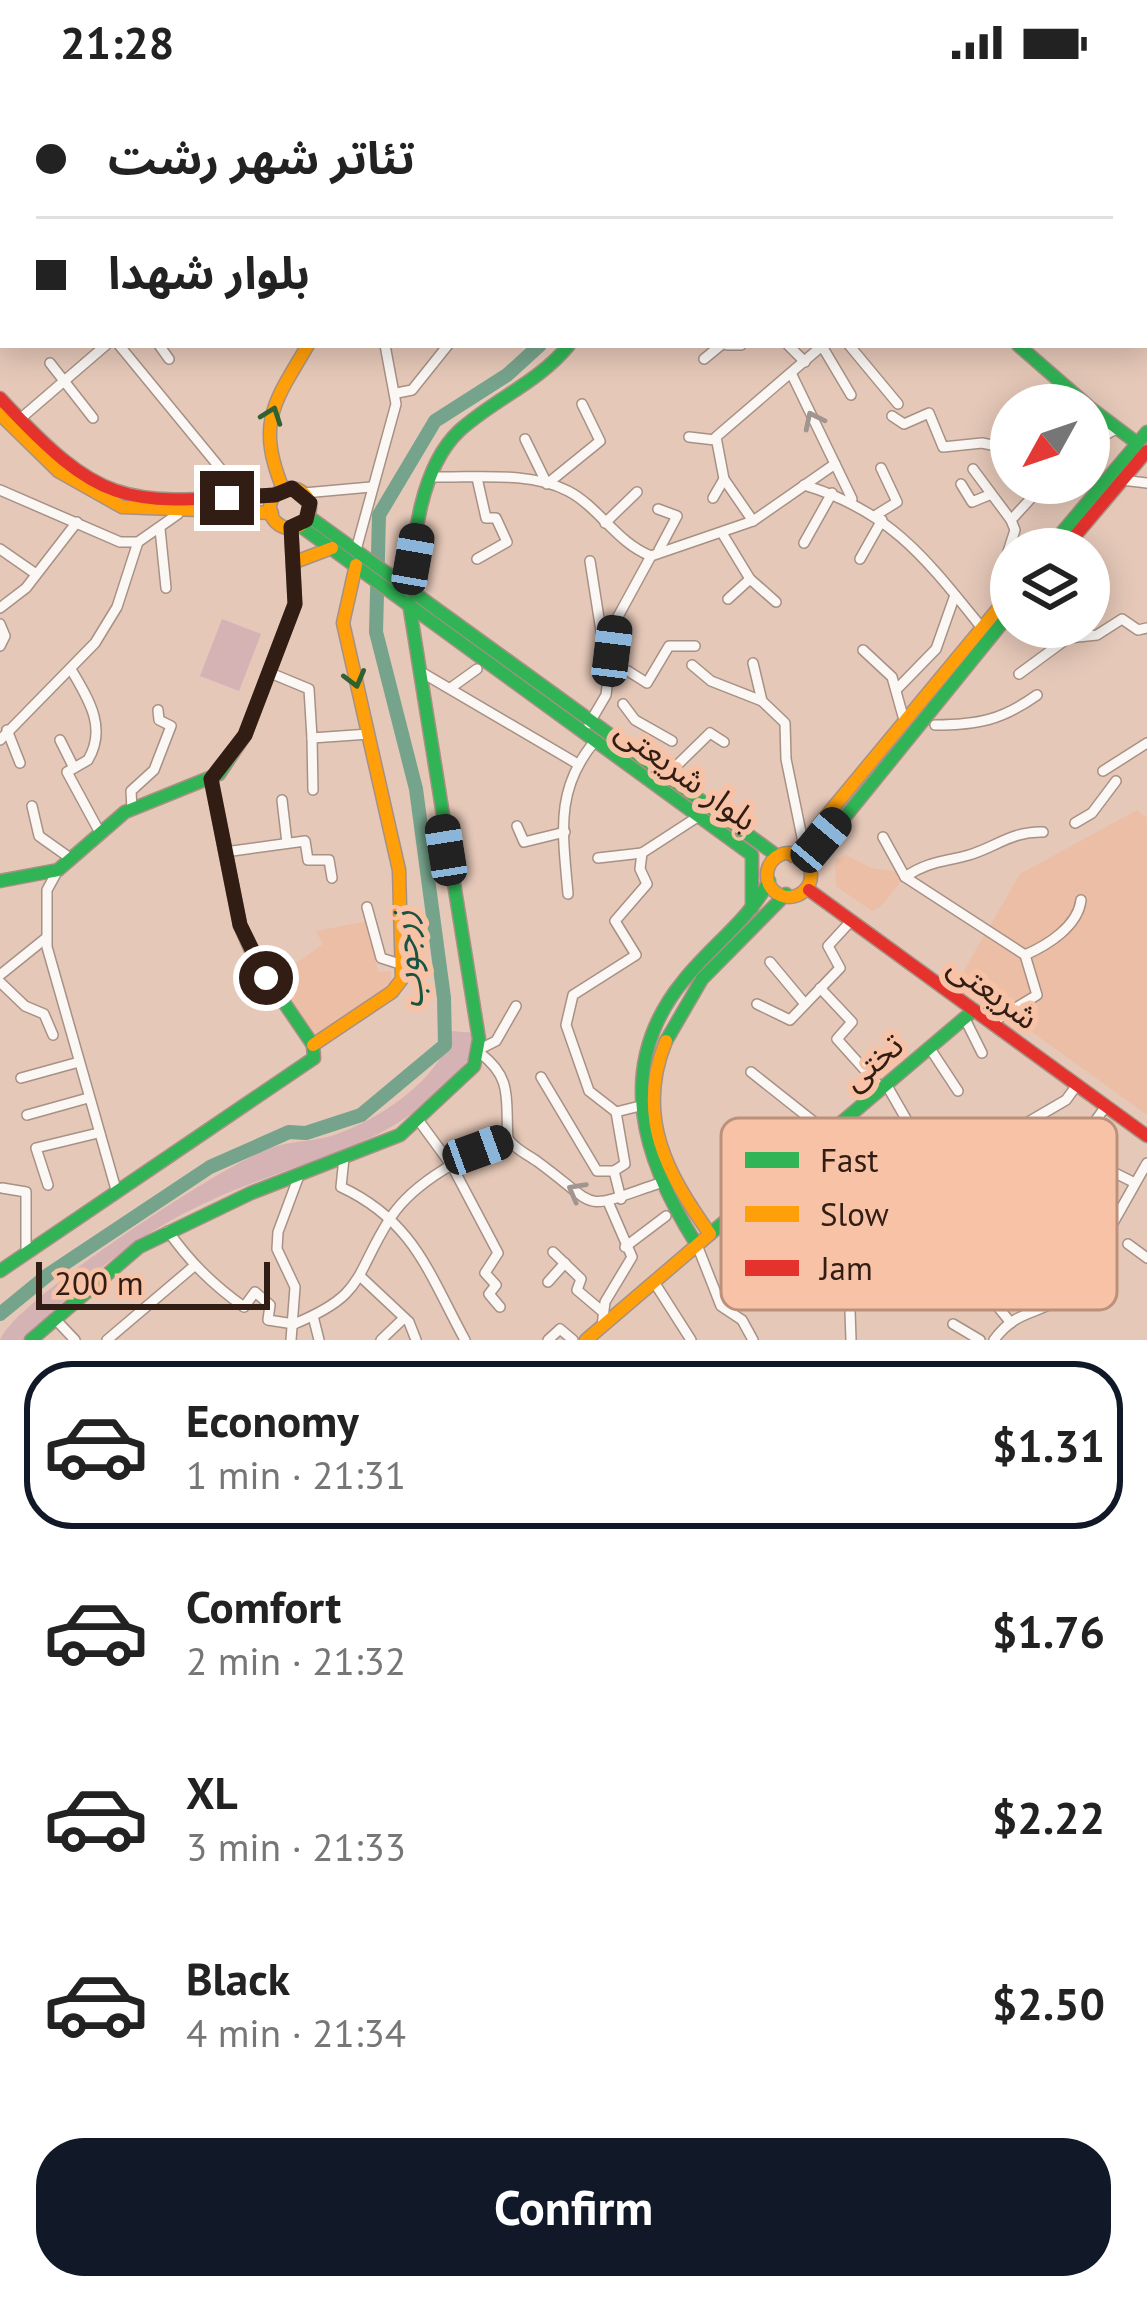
<!DOCTYPE html>
<meta charset="utf-8">
<style>
:root{--surface:#fff;--page:#f2f2f2;--text:#222;--muted:#767676;--line:#e0e0e0;--accent:#111827}
body{margin:0;font-family:"PT Sans","Noto Sans Arabic",sans-serif;background:var(--page);color:var(--text);height:100vh;display:flex;flex-direction:column;font-size:45px;white-space:nowrap}
*{box-sizing:border-box;margin:0}
p{font-size:39px;color:var(--muted)}
.icon{flex:none;width:66px;height:66px;fill:none;stroke:currentColor;stroke-width:2;stroke-linecap:round;stroke-linejoin:round}
.map{position:relative;height:1256px;overflow:hidden}
.details{display:flex;flex-direction:column;background:var(--surface);flex:1}
.details>*{flex:none}
.guide{position:absolute;left:0px;top:0px;width:1149px;height:264px;box-shadow:0 6px 30px #0003;display:grid;align-content:center;height:264px;padding:0 36px;background:var(--surface)}
.needle{width:78px;rotate:230deg}
.tools{position:absolute;left:990px;top:300px;display:grid;gap:24px}
.tools a{display:grid;place-items:center;width:120px;height:120px;border-radius:50%;background:var(--surface);box-shadow:0 6px 30px #0003;font-size:60px}
.scale{position:absolute;left:36px;bottom:30px;width:234px;box-sizing:border-box;padding-left:12px;border:6px solid #311d13;border-top:0;font-size:33px;line-height:42px;white-space:nowrap;color:#311d13;-webkit-text-stroke:9px #f7c2a6;paint-order:stroke}
.end{position:absolute;width:54px;height:54px;margin:-27px;border:15px solid #311d13;background:#fff;box-shadow:0 0 0 6px #fff}
.from{border-radius:50%}
.car{position:absolute;width:36px;height:72px;margin:-36px -18px;border-radius:15px;box-shadow:0 0 9px 3px #0007;background:linear-gradient(#222 24%,#8ab4d8 0 40%,#222 0 76%,#8ab4d8 0 86%,#222 0)}
.guide b{display:flex;align-items:center;gap:42px;height:114px;font-size:45px}
.guide b+b{border-top:3px solid var(--line)}
.guide i{width:30px;height:30px;background:var(--text)}
ul{padding:21px 0 0;list-style:none}
li{display:flex;align-items:center;gap:36px;height:168px;margin:0 24px 18px;padding:0 12px;border:6px solid transparent;border-radius:48px}
li div{flex:1}
li b{display:block;font-size:45px}
li em{font-style:normal;font-weight:600}
li.current{border-color:var(--accent)}
li>.icon{width:108px;height:108px;stroke-width:1.5}
.primary-button{display:flex;gap:24px;margin-top:auto;padding:24px 36px}
.primary-button a{flex:1;height:138px;border-radius:48px;background:var(--accent);color:#fff;font-size:48px;font-weight:600;line-height:138px;text-align:center}
.status{display:flex;justify-content:space-between;align-items:center;height:84px;padding:0 60px;background:var(--surface);direction:ltr}
.status svg{height:33px;fill:currentColor}
.map>svg:first-child{display:block}
.built{fill:#ebbea5}
.green{fill:#d5b3b5}
.lines{fill:none;stroke-linecap:round;stroke-linejoin:round}
.river{stroke:#76a38c;stroke-width:14}
.street-casing{stroke:#a79185;stroke-width:12}
.fast-casing{stroke:#a79185;stroke-width:15}
.slow-casing{stroke:#a79185;stroke-width:15}
.jam-casing{stroke:#a79185;stroke-width:15}
.street{stroke:#fbf7f4;stroke-width:9}
.fast{stroke:#30b455;stroke-width:12}
.slow{stroke:#ff9f0a;stroke-width:12}
.jam{stroke:#e5322d;stroke-width:12}
.oneway{stroke:#316131}
.oneway2{stroke:#a0958f}
.route{stroke:#311d13;stroke-width:15}
.labels{text-anchor:middle;dominant-baseline:central;stroke-width:12;stroke-linejoin:round;paint-order:stroke}
.street-label{font-size:33px;fill:#311d13;stroke:#f7c2a6}
.water-label{font-size:36px;font-style:italic;fill:#175543;stroke:#f7c2a6}
.key{fill:#f7c2a6;stroke:#bc907a;stroke-width:3}
.key-label{font-size:33px;fill:#311d13}
</style>
<div class="status"><b>21:28</b><svg viewBox="0 0 49 12"><path d="M0 12V9h3v3zM5 12V6h3v6zM10 12V3h3v9zM15 12V0h3v12zM26 1h20v11H26zM47 4h2v5h-2z"/></svg></div>
<div class="map">
<svg width="1147" height="1256" viewBox="0 0 1147 1256">
<rect width="100%" height="100%" fill="#e5c8b8"/>
<g class="built">
<polygon points="1137,726 1147,734 1147,1031 959,895 1020,790"/>
<polygon points="846,771 871,784 900,788 903,795 881,822 872,827 836,802 835,776"/>
<polygon points="368,837 378,888 391,887 392,903 318,954 276,894 323,860 316,847"/>
</g>
<g class="green">
<polygon points="222,535 261,550 239,607 200,592"/>
<path d="M451,947L476,949L475,967C404,1064 318,1069 216,1114C145,1145 77,1196 27,1256H0C14,1217 222,1082 268,1065C287,1057 310,1058 331,1052C374,1039 443,995 451,947Z"/>
</g>
<g class="lines">
<g class="river">
<polyline points="321,0 323,3"/>
<polyline points="0,1230 49,1190 210,1083 289,1048 306,1049 361,1031 445,961 444,914 416,705 376,548 379,431 435,337 507,291 540,261"/>
</g>
<g class="street-casing">
<g id="street">
<polyline points="1062,0 1065,3"/>
<polyline points="29,3 32,0"/>
<polyline points="118,3 122,0"/>
<polyline points="552,3 555,0"/>
<polyline points="616,3 621,0"/>
<polyline points="786,3 797,0"/>
<polyline points="1143,3 1146,0"/>
<polyline points="0,54 3,52"/>
<polyline points="1146,81 1147,81"/>
<polyline points="0,108 3,110"/>
<polyline points="0,223 3,226"/>
<polyline points="0,242 3,239"/>
<polyline points="119,261 243,412"/>
<polyline points="159,261 169,275"/>
<polyline points="727,261 741,261"/>
<polyline points="788,261 805,278"/>
<polyline points="849,261 898,320"/>
<polyline points="822,262 851,311"/>
<polyline points="704,275 721,261"/>
<polyline points="50,279 93,334"/>
<polyline points="792,291 852,415"/>
<polyline points="397,309 412,306 448,261"/>
<polyline points="892,332 904,340 929,329 943,363 982,359 1011,365"/>
<polyline points="20,335 106,261"/>
<polyline points="689,353 715,356"/>
<polyline points="525,355 547,400 600,357 582,320"/>
<polyline points="1089,360 1116,345"/>
<polyline points="973,385 1011,436"/>
<path d="M434,393C475,394 530,387 568,407C599,423 617,459 651,472"/>
<polyline points="477,394 486,434 496,434 507,458 477,475"/>
<polyline points="1122,396 1147,399"/>
<polyline points="961,400 972,418 989,411"/>
<path d="M804,401C891,427 927,476 982,544"/>
<polyline points="0,406 120,458 138,458 178,430"/>
<polyline points="304,409 371,403"/>
<polyline points="713,414 724,395"/>
<polyline points="658,425 677,432 659,466"/>
<polyline points="876,431 897,418 881,384"/>
<polyline points="753,437 724,395 716,353 823,261"/>
<polyline points="605,439 637,408"/>
<polyline points="160,445 166,504"/>
<polyline points="722,449 750,495 776,518"/>
<polyline points="804,459 832,409"/>
<polyline points="0,465 36,490"/>
<polyline points="356,466 396,320 385,261"/>
<polyline points="860,475 882,436"/>
<polyline points="590,477 601,547 615,543"/>
<polyline points="1008,513 1005,477 1015,446 1011,436 1045,399"/>
<polyline points="728,515 750,495"/>
<polyline points="0,524 26,504 77,438"/>
<polyline points="0,540 5,552 0,562"/>
<polyline points="863,566 892,593 904,636"/>
<polyline points="753,579 762,617 785,639 786,675 803,758"/>
<polyline points="692,581 711,597 762,617"/>
<polyline points="609,586 628,587 647,599 669,562 695,562"/>
<path d="M72,587C89,616 107,644 88,676L67,688L99,747"/>
<polyline points="268,588 309,605 312,654 369,650"/>
<polyline points="421,588 576,679"/>
<polyline points="1019,590 1068,554 1097,551 1122,535 1138,546 1147,544"/>
<polyline points="452,603 477,585"/>
<polyline points="896,606 936,565 955,511"/>
<polyline points="623,620 635,636 672,657"/>
<polyline points="589,640 606,611 615,538 651,472 753,437 835,380"/>
<path d="M935,641C978,641 1002,636 1037,611"/>
<polyline points="7,646 20,679"/>
<polyline points="312,654 313,706"/>
<polyline points="0,656 95,559 117,523 138,458"/>
<polyline points="60,656 74,684"/>
<polyline points="1103,687 1147,659"/>
<polyline points="664,694 710,649 724,658"/>
<polyline points="282,716 287,759"/>
<polyline points="32,722 39,752 70,774"/>
<polyline points="132,725 131,707 154,686 171,642 159,636 158,626"/>
<polyline points="1075,739 1092,729 1116,697"/>
<polyline points="517,742 524,758 565,748"/>
<polyline points="883,753 905,793 1025,871 1037,911 991,939"/>
<polyline points="225,768 305,757 308,776 329,776 332,794"/>
<polyline points="598,774 642,769"/>
<polyline points="58,786 47,806 47,863 117,1109"/>
<path d="M905,793C928,777 945,778 969,771C996,763 1012,747 1043,748"/>
<path d="M568,810C563,750 554,706 595,657"/>
<polyline points="367,823 381,874 403,881"/>
<path d="M1025,871C1048,861 1078,842 1081,816"/>
<polyline points="770,878 805,920"/>
<polyline points="0,891 46,854"/>
<polyline points="0,898 25,922 44,930 53,951"/>
<polyline points="820,904 852,938 837,955 881,1004"/>
<polyline points="757,920 790,936 840,884 828,862 851,837"/>
<polyline points="964,933 982,969"/>
<polyline points="929,963 958,1007"/>
<polyline points="480,965 496,957 516,922"/>
<path d="M480,969C514,995 505,1016 508,1055"/>
<polyline points="751,988 828,1049"/>
<polyline points="541,993 597,1087 614,1087 621,1115"/>
<polyline points="21,994 79,978"/>
<polyline points="886,1000 937,1089"/>
<polyline points="640,1022 616,1028 589,1007 566,941 573,911 636,871 615,837 647,800 640,785 642,769 699,732"/>
<polyline points="27,1031 88,1014"/>
<polyline points="419,1037 452,1082 498,1169 485,1189 496,1201 489,1210 500,1223"/>
<polyline points="1030,1037 1066,1016 1077,1001"/>
<path d="M508,1055C517,1067 526,1069 538,1078C602,1125 578,1127 657,1100"/>
<polyline points="740,1065 766,1103"/>
<polyline points="1073,1068 1135,1099"/>
<path d="M344,1074L341,1103C414,1137 429,1190 465,1256"/>
<polyline points="799,1074 849,1197 851,1256"/>
<polyline points="892,1079 923,1064"/>
<polyline points="614,1087 625,1080 616,1028"/>
<polyline points="48,1101 36,1064 98,1049"/>
<polyline points="2,1104 26,1108 26,1170"/>
<polyline points="951,1141 942,1134 942,1124 990,1077 1011,1097 1024,1099 1073,1068 1106,1022"/>
<path d="M168,1147C190,1178 212,1200 244,1223L255,1208L270,1221L268,1236L294,1240"/>
<polyline points="1128,1160 1147,1174"/>
<polyline points="697,1161 721,1222 742,1236 753,1256"/>
<polyline points="625,1163 666,1132"/>
<polyline points="553,1168 581,1195 577,1206 603,1228"/>
<polyline points="361,1193 409,1238 416,1256"/>
<polyline points="548,1198 565,1179"/>
<polyline points="654,1198 691,1256"/>
<polyline points="888,1198 916,1213"/>
<polyline points="999,1204 989,1212 1011,1239"/>
<polyline points="853,1220 868,1215 924,1159"/>
<polyline points="313,1232 319,1256"/>
<polyline points="56,1236 75,1256"/>
<path d="M294,1240C367,1210 353,1192 391,1133C415,1097 468,1069 508,1055"/>
<polyline points="953,1240 980,1256"/>
<polyline points="602,1242 605,1218 632,1173 609,1120"/>
<polyline points="107,1256 193,1183"/>
<polyline points="291,1256 295,1203 277,1165 278,1148 300,1089"/>
<polyline points="381,1256 404,1234"/>
<polyline points="548,1256 560,1245 573,1256"/>
<path d="M994,1256C1015,1227 1034,1231 1058,1216C1083,1199 1129,1109 1147,1079"/>
</g>
</g>
<g class="fast-casing">
<g id="fast">
<polyline points="210,0 213,3"/>
<polyline points="446,0 446,3"/>
<polyline points="1018,261 1087,321"/>
<polyline points="1089,323 1137,359"/>
<polyline points="308,432 776,771"/>
<polyline points="299,441 752,771 752,824"/>
<polyline points="1048,465 1147,348"/>
<path d="M411,506C412,457 421,383 459,347C494,315 538,299 569,261"/>
<polyline points="211,695 240,841 255,876 313,961"/>
<polyline points="806,781 1011,528"/>
<polyline points="0,797 58,786 125,728 219,690 245,651 295,520 291,443"/>
<polyline points="666,957 702,895 786,810"/>
<polyline points="710,1150 974,926"/>
<path d="M697,1161C642,1075 613,982 684,896C712,861 748,837 769,797"/>
<polyline points="0,1187 314,974 313,961"/>
<polyline points="31,1256 139,1163 251,1109 400,1051 474,982 479,955 409,519"/>
</g>
</g>
<g class="slow-casing">
<g id="slow">
<polyline points="0,330 58,387 122,423 272,429"/>
<circle cx="290" cy="424" r="20"/>
<path d="M283,405C256,339 274,318 308,261"/>
<polyline points="295,478 332,464"/>
<circle cx="789" cy="791" r="22"/>
<polyline points="793,772 1011,509"/>
<polyline points="313,961 392,908 402,895 399,786 343,539 356,481"/>
<path d="M586,1256L710,1150C667,1090 635,1032 666,957"/>
</g>
</g>
<g class="jam-casing">
<g id="jam">
<polyline points="805,0 805,3"/>
<path d="M0,314C105,427 125,420 275,411"/>
<polyline points="1064,465 1147,367"/>
<polyline points="809,806 1147,1052"/>
</g>
</g>
<use href="#street" class="street"/>
<use href="#fast" class="fast"/>
<use href="#slow" class="slow"/>
<use href="#jam" class="jam"/>
</g>
<defs><path id="oneway-chevron" d="M-2-3.5L2.5 0L-2 3.5" fill="none" stroke-width="1.6" stroke-linecap="round" stroke-linejoin="round" transform="scale(3)"/></defs>
<g class="oneway">
<use href="#oneway-chevron" transform="translate(272 331) rotate(-70)"/>
<use href="#oneway-chevron" transform="translate(355 595) rotate(75)"/>
</g>
<g class="oneway2">
<use href="#oneway-chevron" transform="translate(813 336) rotate(-116)"/>
<use href="#oneway-chevron" transform="translate(576 1107) rotate(-151)"/>
</g>
<g class="lines">
<polyline class="route" points="227,414 275,411 292,404 310,419 306,436 291,443 295,520 245,651 211,695 240,841 266,894"/>
</g>
<g class="labels">
<g class="street-label">
<text transform="translate(687 690) rotate(36)">بلوار شریعتی</text>
<text transform="translate(994 907) rotate(36)">شریعتی</text>
<text transform="translate(872 977) rotate(-40)">تختی</text>
</g>
<g class="water-label">
<text transform="translate(405 876) rotate(-96)">زرجوب</text>
</g>
</g>
<rect x="721" y="1034" width="396" height="192" rx="18" class="key"/>
<rect x="745" y="1068" width="54" height="16" fill="#30b455"/>
<rect x="745" y="1122" width="54" height="16" fill="#ff9f0a"/>
<rect x="745" y="1176" width="54" height="16" fill="#e5322d"/>
<g class="key-label">
<text x="820" y="1088">Fast</text>
<text x="820" y="1142">Slow</text>
<text x="820" y="1196">Jam</text>
</g>
</svg>
<div class="tools">
<a><svg class="needle" viewBox="-14 -14 28 28"><path d="M0-13l5 13h-10z" fill="#e53935"/><path d="M0 13l5-13h-10z" fill="#767676"/></svg></a>
<a><svg class="icon" aria-label="layers" viewBox="0 0 24 24"><path d="M12 4l9 5-9 5-9-5zM3 14l9 5 9-5"/></svg></a>
</div>
<div class="scale">200 m</div>
<i class="end from" style="left:266px;top:894px"></i>
<i class="end" style="left:227px;top:414px"></i>
<i class="car" style="left:413px;top:475px;rotate:10deg"></i>
<i class="car" style="left:612px;top:567px;rotate:7deg"></i>
<i class="car" style="left:821px;top:756px;rotate:40deg"></i>
<i class="car" style="left:446px;top:766px;rotate:351deg"></i>
<i class="car" style="left:478px;top:1066px;rotate:70deg"></i>
<div class="guide">
<b><i class="from"></i>تئاتر شهر رشت</b>
<b><i></i>بلوار شهدا</b>
</div>
</div>
<section class="details">
<ul>
<li class="current"><svg class="icon" aria-label="car" viewBox="0 0 24 24"><path d="M5 17H2v-5l4-1 3-4h7l3 4 3 1v5h-3M9 17h6M6 11h13"/><circle cx="7" cy="17" r="2"/><circle cx="17" cy="17" r="2"/></svg><div><b>Economy</b><p>1 min · 21:31</p></div><em>$1.31</em></li>
<li><svg class="icon" aria-label="car" viewBox="0 0 24 24"><path d="M5 17H2v-5l4-1 3-4h7l3 4 3 1v5h-3M9 17h6M6 11h13"/><circle cx="7" cy="17" r="2"/><circle cx="17" cy="17" r="2"/></svg><div><b>Comfort</b><p>2 min · 21:32</p></div><em>$1.76</em></li>
<li><svg class="icon" aria-label="car" viewBox="0 0 24 24"><path d="M5 17H2v-5l4-1 3-4h7l3 4 3 1v5h-3M9 17h6M6 11h13"/><circle cx="7" cy="17" r="2"/><circle cx="17" cy="17" r="2"/></svg><div><b>XL</b><p>3 min · 21:33</p></div><em>$2.22</em></li>
<li><svg class="icon" aria-label="car" viewBox="0 0 24 24"><path d="M5 17H2v-5l4-1 3-4h7l3 4 3 1v5h-3M9 17h6M6 11h13"/><circle cx="7" cy="17" r="2"/><circle cx="17" cy="17" r="2"/></svg><div><b>Black</b><p>4 min · 21:34</p></div><em>$2.50</em></li>
</ul>
<div class="primary-button"><a>Confirm</a></div>
</section>
